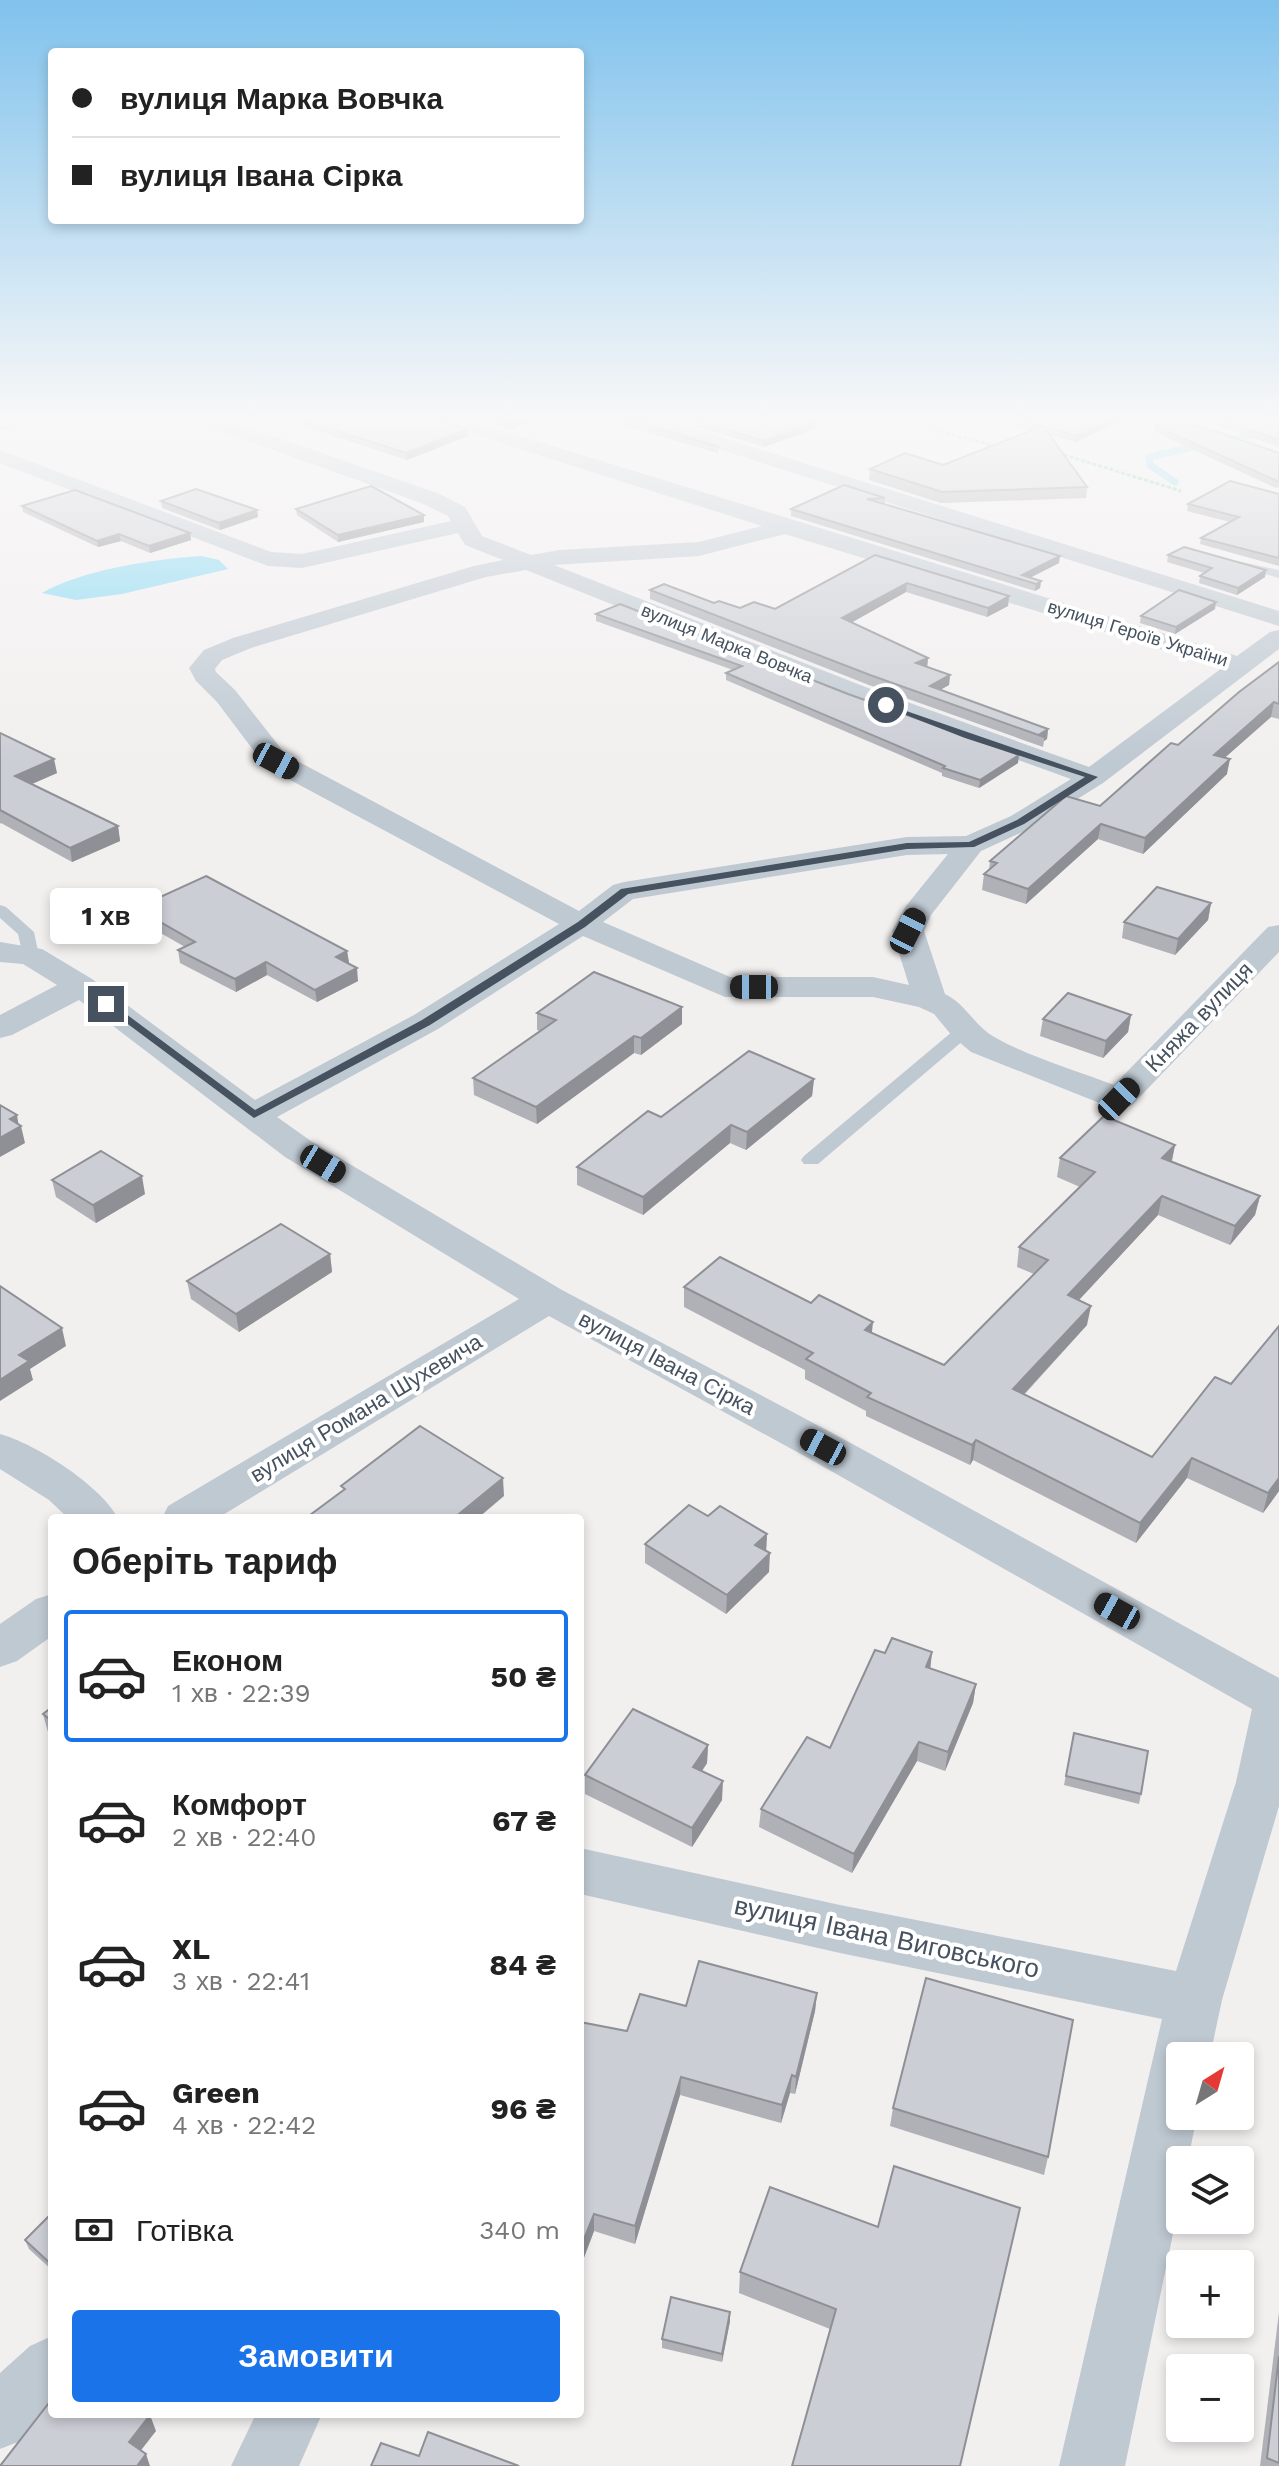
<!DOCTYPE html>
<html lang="uk">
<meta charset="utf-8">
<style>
:root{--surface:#fff;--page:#f6f6f6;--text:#222;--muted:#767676;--line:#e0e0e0;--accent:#1a73e8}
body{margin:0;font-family:"Work Sans",sans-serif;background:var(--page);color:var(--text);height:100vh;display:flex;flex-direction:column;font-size:30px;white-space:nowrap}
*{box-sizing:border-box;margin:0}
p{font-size:26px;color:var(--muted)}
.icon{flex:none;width:44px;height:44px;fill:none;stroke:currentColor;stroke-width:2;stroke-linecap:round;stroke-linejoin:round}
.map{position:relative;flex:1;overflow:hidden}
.panel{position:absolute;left:48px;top:1514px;width:536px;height:904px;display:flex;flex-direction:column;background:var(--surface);border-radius:8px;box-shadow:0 4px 12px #0003}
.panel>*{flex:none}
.top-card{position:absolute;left:48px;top:48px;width:536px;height:176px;border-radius:8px;box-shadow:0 4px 12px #0003;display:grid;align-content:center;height:176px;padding:0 24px;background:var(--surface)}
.needle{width:52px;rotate:37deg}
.tools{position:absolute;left:1166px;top:2042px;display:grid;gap:16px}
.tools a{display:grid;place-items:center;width:88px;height:88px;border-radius:8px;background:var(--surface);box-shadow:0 4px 12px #0003;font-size:40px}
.end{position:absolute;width:36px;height:36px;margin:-18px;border:10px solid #46525f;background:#fff;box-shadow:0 0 0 4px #fff}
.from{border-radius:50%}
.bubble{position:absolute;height:56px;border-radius:8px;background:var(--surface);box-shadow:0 4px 12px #0003;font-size:26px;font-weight:700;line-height:56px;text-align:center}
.car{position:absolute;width:24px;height:48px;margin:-24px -12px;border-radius:10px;box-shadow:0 0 6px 2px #0007;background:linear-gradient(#222 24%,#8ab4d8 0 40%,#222 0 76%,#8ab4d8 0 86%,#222 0)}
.top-card b{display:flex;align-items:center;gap:28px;height:76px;font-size:30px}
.top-card b+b{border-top:2px solid var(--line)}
.top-card i{width:20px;height:20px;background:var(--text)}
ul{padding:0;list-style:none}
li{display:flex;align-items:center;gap:24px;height:132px;margin:0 16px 12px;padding:0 8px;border:4px solid transparent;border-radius:8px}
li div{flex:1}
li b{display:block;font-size:30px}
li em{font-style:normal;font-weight:700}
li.active{border-color:var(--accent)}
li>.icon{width:72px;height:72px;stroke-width:1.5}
h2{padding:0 24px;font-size:36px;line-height:96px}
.pay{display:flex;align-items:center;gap:20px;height:88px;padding:0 24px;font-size:30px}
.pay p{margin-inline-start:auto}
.primary-button{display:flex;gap:16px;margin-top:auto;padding:16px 24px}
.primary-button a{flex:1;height:92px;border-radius:8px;background:var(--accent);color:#fff;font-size:32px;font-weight:700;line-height:92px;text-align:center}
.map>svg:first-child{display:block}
.water{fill:#85d8f3}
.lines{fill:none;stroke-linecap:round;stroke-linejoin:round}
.stream{stroke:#85d8f3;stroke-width:7}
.path{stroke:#70d3a6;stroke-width:3;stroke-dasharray:4 2;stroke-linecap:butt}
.lane{fill:#bfc9d2;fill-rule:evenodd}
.street{fill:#bfc9d2;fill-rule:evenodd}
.wall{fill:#afb1b7}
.shaded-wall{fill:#8e9095}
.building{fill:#cbced5;stroke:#8e9095;stroke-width:2}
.route{fill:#46525f}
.labels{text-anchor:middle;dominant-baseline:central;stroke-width:8;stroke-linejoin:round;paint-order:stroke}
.far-street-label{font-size:18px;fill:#46525f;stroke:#fff}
.street-label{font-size:22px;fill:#46525f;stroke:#fff}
.near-street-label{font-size:26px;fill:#46525f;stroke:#fff}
</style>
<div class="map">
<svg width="1279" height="2466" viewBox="0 0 1279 2466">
<rect width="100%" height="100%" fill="#f2efef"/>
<path class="water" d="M201,556L219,560L228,569L122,594L76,600L42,593C81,570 155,559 201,556Z"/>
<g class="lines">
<g class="stream">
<polyline points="1223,441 1279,430"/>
<polyline points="1175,482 1150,465 1149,457 1201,445"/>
</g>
<g class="path">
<polyline points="888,417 999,447"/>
<polyline points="1058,453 1181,491"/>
</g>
<g class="lane">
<polygon points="1144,417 1162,417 1189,425 1184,428"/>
<polygon points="1238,561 1279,570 1279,578 1238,567"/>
<polygon points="0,905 6,907 34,932 39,956 37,960 31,961 23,956 18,934 0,918"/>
<polygon points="965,1025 974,1030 971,1034 818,1164 804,1164 801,1160 804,1156 959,1026"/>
</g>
<g class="street">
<polygon points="9,417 43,417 40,421 0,431 0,419"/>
<path d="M190,417H218L437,493L465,507L482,536L531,555L560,550L699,542L762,526L432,421L429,417H458L1237,656L1270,632L1279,630V649L1103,783L1031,828L981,851L931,915L924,931L945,994C966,1004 975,1027 996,1038C1032,1058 1075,1070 1114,1085L1268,927L1279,925V952L1131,1106L1119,1109L1107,1106L971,1052L953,1037L934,1014L919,1007L873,997H725L583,936L438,1029L277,1117L311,1141L562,1290L838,1436L1279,1678V1806L1222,2000L1210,2056H1180V2116H1197L1188,2160H1180V2200L1125,2466H1059L1162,2019L840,1953L580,1894V1848L840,1905L1176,1971L1236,1782L1252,1709L808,1458L549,1316L218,1518H162L168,1506L519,1299L285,1157L79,1000L12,1035L0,1038V1015L57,985L23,964L0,962V942L42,949L92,979L255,1100L414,1015L559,924L266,767L217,702L196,681L189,668L204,650L233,638L474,566L503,560L465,545L458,533L302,568L268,566L0,463V450L271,552L302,554L451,521L448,516L421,503L193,421ZM785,534L1222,668L1089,767L868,688L554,565L699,556ZM526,570L849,699L1071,779L1011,816L966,836L907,837L624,882L613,885L579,911L286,755L235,690L216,672L215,669L222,660L251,648L486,577ZM948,854L906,906L892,931L909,985L873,977H730L603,922L633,899L907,855Z"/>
<polygon points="626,417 656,417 1279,611 1279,626 629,421"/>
<path d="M0,1434C36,1444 100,1485 118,1518H68L49,1500L0,1469Z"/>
<polygon points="52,1594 52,1636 17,1661 0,1667 0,1624 36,1599"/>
<polygon points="52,2336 52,2412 23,2440 0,2449 0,2373 30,2346"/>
<polygon points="256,2414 322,2414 299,2466 231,2466"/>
</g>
</g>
<g class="wall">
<polygon points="276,417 430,417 468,429 468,436 407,460"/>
<polygon points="467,417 545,417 509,430"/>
<polygon points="592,417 627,417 719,447 718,453"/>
<polygon points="665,417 799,417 816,422 816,428 764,447"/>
<polygon points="1021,417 1130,417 1075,442 1050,435 1087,487 1086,498 941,503 869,480 870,469 943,465 1033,431 1014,426 1015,419"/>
<polygon points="1174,417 1279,417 1279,447 1213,424"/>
<polygon points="1156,426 1279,453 1279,487 1276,488 1155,432"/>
<polygon points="844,485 885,498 885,504 1059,563 1030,578 1041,581 1040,588 1035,591 791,516 791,509"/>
<polygon points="1279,494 1279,566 1200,544 1201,538 1230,522 1187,511 1188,504"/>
<polygon points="161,501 257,510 258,517 220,530 162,508"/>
<polygon points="22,506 190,533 191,540 150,553 121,541 98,547 23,512"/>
<polygon points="296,509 424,515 424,522 338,542 297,515"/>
<polygon points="875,555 1009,596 1008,606 987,617 906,592 852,622 928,658 927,667 950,675 949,685 940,690 1048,729 1047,739 1044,741 1043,747 869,685 650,599 650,590 740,608 775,609"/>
<polygon points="1168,555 1265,577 1237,595 1199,583 1200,576 1204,573 1167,562"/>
<polygon points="1215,609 1175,634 1140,623 1141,616"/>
<polygon points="596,614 1018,763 979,788 942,776 942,773 726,680 726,673 733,670 596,621"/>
<polygon points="1279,662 1279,719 1271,717 1224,758 1227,774 1143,854 1098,839 1026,904 982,890 984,874 989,870 990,861 1100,806 1178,745"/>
<polygon points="0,733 57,773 32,784 118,826 120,841 72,862 1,823 0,824"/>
<polygon points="1211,903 1208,920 1175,955 1122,938 1124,922"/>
<polygon points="136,908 347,951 349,963 358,981 317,1002 267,975 236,992 180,963 178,950 185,947 138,920"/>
<polygon points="537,1013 682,1024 641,1055 634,1053 537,1124 474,1095 473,1078 540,1031 537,1030"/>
<polygon points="1131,1015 1128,1032 1103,1058 1040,1036 1043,1019"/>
<polygon points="814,1079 812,1096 746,1150 730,1143 643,1215 577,1185 577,1167 661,1117"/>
<polygon points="1175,1145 1172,1161 1260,1196 1255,1215 1230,1245 1158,1215 1079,1300 1087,1325 1024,1395 1152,1457 1215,1377 1279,1491 1263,1513 1187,1478 1136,1543 973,1460 970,1465 866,1416 866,1411 805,1379 805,1370 684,1307 684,1287 872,1333 944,1365 1034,1274 1017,1267 1019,1247 1080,1187 1057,1177 1060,1158"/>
<polygon points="52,1180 145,1194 96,1223 56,1197"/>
<polygon points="330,1254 332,1272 239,1332 191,1299 187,1281"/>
<polygon points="708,1516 767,1534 766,1551 769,1572 726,1614 645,1563 645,1544"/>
<polygon points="932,1652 930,1669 976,1684 973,1703 945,1771 917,1761 852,1873 759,1827 761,1809 830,1748 885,1653"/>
<polygon points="52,1707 52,1735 48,1732 43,1714"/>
<polygon points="1074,1733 1141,1794 1139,1804 1064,1785"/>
<polygon points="708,1745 707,1763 702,1771 722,1800 692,1847 585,1794 585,1775"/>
<polygon points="817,1993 815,2011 795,2094 790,2093 781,2123 680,2095 635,2244 594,2231 580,2268 580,2022 627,2031 686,2006"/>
<polygon points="893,2108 1048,2157 1044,2175 890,2126"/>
<polygon points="770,2187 960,2466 830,2329 739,2293 740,2272"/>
<polygon points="52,2213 52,2270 29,2249 25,2240"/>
<polygon points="1279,2312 1279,2466 1260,2466"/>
<polygon points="730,2321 722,2362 662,2348 662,2339"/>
</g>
<g class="shaded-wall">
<polygon points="527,417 545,417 509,430 509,423"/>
<polygon points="1117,417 1130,417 1075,442 1076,436"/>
<polygon points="816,422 816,428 764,447 764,441"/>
<polygon points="468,429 468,436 407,460 406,453"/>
<polygon points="257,510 258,517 220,530 219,523"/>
<polygon points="424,515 424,522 338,542 338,535"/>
<polygon points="190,533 191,540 150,553 149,546"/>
<polygon points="119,534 121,541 98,547 97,541"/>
<polygon points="1060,556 1059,563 1025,580 1022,575"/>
<polygon points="1266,570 1265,577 1237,595 1238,588"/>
<polygon points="1041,581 1040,588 1035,591 1036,584"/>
<polygon points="907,583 906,592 842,628 842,618"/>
<polygon points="1009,596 1008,606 987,617 988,608"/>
<polygon points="1216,602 1215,609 1175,634 1176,627"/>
<polygon points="928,658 927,668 916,663"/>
<polygon points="950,675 949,685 929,696 930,686"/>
<polygon points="1274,702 1271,717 1211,770 1214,755"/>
<polygon points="1048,729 1047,739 1044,741 1044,737 1040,734"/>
<polygon points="1019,755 1018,763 979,788 980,780"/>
<polygon points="54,759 57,773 18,790 15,776"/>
<polygon points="1230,759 1227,774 1143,854 1145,838"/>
<polygon points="1101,824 1098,839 1026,904 1028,889"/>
<polygon points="118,826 120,841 72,862 70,848"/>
<polygon points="1211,903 1208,920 1175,955 1178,939"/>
<polygon points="347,951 349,963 336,957"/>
<polygon points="266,962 267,975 236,992 235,979"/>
<polygon points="357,968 358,981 317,1002 315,990"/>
<polygon points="682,1007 682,1024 641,1055 641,1038"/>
<polygon points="1131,1015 1128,1032 1103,1058 1106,1041"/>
<polygon points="634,1036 634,1053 537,1124 536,1107"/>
<polygon points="814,1079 812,1096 746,1150 747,1132"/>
<polygon points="17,1115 19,1127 21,1126 25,1143 0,1157 0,1138 10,1119"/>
<polygon points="731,1125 730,1143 643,1215 643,1197"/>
<polygon points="1175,1145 1171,1164 1162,1158"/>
<polygon points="142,1176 145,1194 96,1223 93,1205"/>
<polygon points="1162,1196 1158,1215 1065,1315 1068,1295"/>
<polygon points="1260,1196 1255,1215 1230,1245 1235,1226"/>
<polygon points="330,1254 332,1272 239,1332 236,1314"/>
<polygon points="1091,1306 1087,1325 1010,1409 1013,1389"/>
<polygon points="873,1322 871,1341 865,1330"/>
<polygon points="62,1328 66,1346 30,1369 33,1380 0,1401 0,1380 19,1355"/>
<polygon points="976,1440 973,1460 970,1465 972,1445"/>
<polygon points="1192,1458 1187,1478 1136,1543 1140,1523"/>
<polygon points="503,1478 504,1496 478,1518 454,1518"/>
<polygon points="1279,1478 1279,1491 1263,1513 1268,1493"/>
<polygon points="767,1534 766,1553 755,1545"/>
<polygon points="770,1553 769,1572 726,1614 727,1595"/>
<polygon points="932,1652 930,1671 926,1667"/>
<polygon points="582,1660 583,1679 580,1681 580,1662"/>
<polygon points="976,1684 973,1703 945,1771 948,1752"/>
<polygon points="919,1742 917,1761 852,1873 854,1854"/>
<polygon points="708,1745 707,1763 692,1786 693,1767"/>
<polygon points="723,1781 722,1800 692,1847 692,1828"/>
<polygon points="817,1993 815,2011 795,2094 796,2077"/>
<polygon points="792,2075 790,2093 781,2123 782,2105"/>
<polygon points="681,2077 680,2095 635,2244 635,2226"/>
<polygon points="594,2214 594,2231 580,2268 580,2249"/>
<polygon points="730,2312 730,2321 722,2362 722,2354"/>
<polygon points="150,2415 156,2431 135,2458 129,2442"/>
<polygon points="146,2454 150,2466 137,2466"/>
</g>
<g class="building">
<polygon points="294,417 430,417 468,429 406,453"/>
<polygon points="488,417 527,417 509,423"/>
<polygon points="613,417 627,417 719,447"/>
<polygon points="685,417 799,417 816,422 764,441"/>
<polygon points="1021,417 1117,417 1076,436 1015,419"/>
<polygon points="1159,417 1218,432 1279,453 1279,481 1277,481 1156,426"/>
<polygon points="1208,417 1279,417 1279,440 1214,418"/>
<polygon points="1043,426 1087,487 942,492 870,469 905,453 943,465"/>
<polygon points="1230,481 1279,494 1279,558 1201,538 1239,517 1188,504"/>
<polygon points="844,485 885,498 867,499 1060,556 1022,575 1041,581 1036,584 791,509"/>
<polygon points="371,486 424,515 338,535 296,509"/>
<polygon points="196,489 257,510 219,523 161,501"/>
<polygon points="75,490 190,533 149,546 119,534 97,541 22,506"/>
<polygon points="1184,547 1266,570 1238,588 1200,576 1212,568 1168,555"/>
<polygon points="875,555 1009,596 988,608 907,583 842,618 928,658 916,663 950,675 930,686 1048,729 1040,734 1044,737 870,675 650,590 664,584 714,603 719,601 740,608 754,602 775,609"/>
<polygon points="1179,590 1216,602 1176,627 1141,616"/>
<polygon points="620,604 848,694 1019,755 980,780 943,768 945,766 726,673 742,666 596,614"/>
<polygon points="1279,662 1279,704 1274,702 1214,755 1230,759 1145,838 1101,824 1028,889 984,874 997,863 990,861 1066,796 1100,806 1171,743 1178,745 1239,692"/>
<polygon points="0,733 54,759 15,776 118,826 70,848 0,810"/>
<polygon points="206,876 347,951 336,957 357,968 315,990 266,962 235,979 178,950 195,942 136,908"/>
<polygon points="1157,887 1211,903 1178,939 1124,922"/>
<polygon points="594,972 682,1007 641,1038 634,1036 536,1107 473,1078 556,1020 537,1013"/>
<polygon points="1068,993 1131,1015 1106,1041 1043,1019"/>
<polygon points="749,1051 814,1079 747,1132 731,1125 643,1197 577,1167 648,1111 661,1117"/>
<polygon points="0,1105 17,1115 10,1119 21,1126 0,1138"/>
<polygon points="1104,1116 1175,1145 1162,1158 1260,1196 1235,1226 1162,1196 1068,1295 1091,1306 1013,1389 1152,1457 1215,1377 1231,1384 1279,1326 1279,1478 1268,1493 1192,1458 1140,1523 976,1440 972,1445 867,1397 871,1393 806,1359 813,1353 684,1287 720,1257 811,1303 819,1295 873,1322 865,1330 944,1365 1048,1260 1019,1247 1095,1172 1060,1158"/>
<polygon points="101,1151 142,1176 93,1205 52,1180"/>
<polygon points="281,1224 330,1254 236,1314 187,1281"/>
<polygon points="0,1286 62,1328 19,1355 29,1361 0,1380"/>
<polygon points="420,1426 503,1478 454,1518 306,1518 345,1489 341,1486"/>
<polygon points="689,1505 708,1516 720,1506 767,1534 755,1545 770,1553 727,1595 645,1544"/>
<polygon points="892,1638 932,1652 926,1667 976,1684 948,1752 919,1742 854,1854 761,1809 807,1737 830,1748 875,1650 885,1653"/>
<polygon points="52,1707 52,1721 43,1714"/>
<polygon points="633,1709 708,1745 693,1767 723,1781 692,1828 585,1775"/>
<polygon points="1074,1733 1148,1751 1141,1794 1066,1776"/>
<polygon points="699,1961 817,1993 796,2077 792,2075 782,2105 681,2077 635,2226 594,2214 580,2249 580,2022 627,2031 640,1994 686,2006"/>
<polygon points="926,1978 1073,2020 1048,2157 893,2108"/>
<polygon points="894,2166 1020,2208 960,2466 792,2466 836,2309 740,2272 770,2187 878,2227"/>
<polygon points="52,2213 52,2265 25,2240"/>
<polygon points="671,2297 730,2312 722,2354 662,2339"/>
<polygon points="1279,2356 1279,2463 1267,2458"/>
<polygon points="52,2399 52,2414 149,2414 150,2415 129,2442 146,2454 137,2466 0,2466"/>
<polygon points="428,2432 519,2466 371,2466 381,2443 419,2456"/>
</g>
<linearGradient id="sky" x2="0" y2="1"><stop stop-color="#80c2ec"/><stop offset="0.55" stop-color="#f9f8f8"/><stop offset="1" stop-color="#f9f8f8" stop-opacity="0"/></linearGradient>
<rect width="1279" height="762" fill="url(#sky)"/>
<polygon class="route" points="883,703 1098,777 1024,824 974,847 907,849 628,894 585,927 430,1025 254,1118 101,1004 110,1002 255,1110 422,1020 578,922 621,889 907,843 969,842 1017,820 1085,777 965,738 883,706"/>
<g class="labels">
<g class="far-street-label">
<text transform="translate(1138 633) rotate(17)">вулиця Героїв України</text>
<text transform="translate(727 643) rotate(22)">вулиця Марка Вовчка</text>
</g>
<g class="street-label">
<text transform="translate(1199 1017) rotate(-46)">Княжа вулиця</text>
<text transform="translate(667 1363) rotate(28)">вулиця Івана Сірка</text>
<text transform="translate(366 1408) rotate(-31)">вулиця Романа Шухевича</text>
</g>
<g class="near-street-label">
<text transform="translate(887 1937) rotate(12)">вулиця Івана Виговського</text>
</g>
</g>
</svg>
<div class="tools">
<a><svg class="needle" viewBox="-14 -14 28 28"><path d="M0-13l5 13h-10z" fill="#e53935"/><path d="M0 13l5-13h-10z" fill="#767676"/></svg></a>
<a><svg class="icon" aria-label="layers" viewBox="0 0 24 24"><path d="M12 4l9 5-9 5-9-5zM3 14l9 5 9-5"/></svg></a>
<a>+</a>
<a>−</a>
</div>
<i class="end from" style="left:886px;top:705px"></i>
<i class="end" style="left:106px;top:1004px"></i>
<div class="bubble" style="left:50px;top:888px;width:112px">1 хв</div>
<i class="car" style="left:276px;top:761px;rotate:118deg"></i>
<i class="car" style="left:908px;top:931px;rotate:27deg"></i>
<i class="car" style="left:754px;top:987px;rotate:270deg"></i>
<i class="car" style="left:1119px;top:1099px;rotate:44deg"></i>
<i class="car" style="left:323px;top:1164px;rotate:121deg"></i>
<i class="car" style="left:823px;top:1447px;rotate:298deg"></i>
<i class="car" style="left:1117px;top:1611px;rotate:299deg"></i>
<div class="top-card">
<b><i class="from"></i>вулиця Марка Вовчка</b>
<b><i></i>вулиця Івана Сірка</b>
</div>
<section class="panel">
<h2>Оберіть тариф</h2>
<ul>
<li class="active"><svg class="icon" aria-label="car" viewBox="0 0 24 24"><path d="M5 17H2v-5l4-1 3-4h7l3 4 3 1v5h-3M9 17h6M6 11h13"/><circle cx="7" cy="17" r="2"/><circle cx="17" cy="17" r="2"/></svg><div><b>Економ</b><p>1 хв · 22:39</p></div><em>50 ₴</em></li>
<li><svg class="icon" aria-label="car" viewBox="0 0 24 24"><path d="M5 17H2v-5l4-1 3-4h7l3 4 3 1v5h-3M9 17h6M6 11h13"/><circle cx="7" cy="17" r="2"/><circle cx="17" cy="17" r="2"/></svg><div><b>Комфорт</b><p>2 хв · 22:40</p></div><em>67 ₴</em></li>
<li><svg class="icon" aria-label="car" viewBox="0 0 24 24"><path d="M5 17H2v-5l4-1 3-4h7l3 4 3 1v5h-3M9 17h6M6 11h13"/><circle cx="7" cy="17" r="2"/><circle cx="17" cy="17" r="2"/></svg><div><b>XL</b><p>3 хв · 22:41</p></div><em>84 ₴</em></li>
<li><svg class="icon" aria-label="car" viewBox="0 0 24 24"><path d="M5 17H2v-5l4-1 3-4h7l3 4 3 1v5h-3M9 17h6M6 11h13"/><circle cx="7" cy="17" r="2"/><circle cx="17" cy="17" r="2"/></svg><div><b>Green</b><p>4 хв · 22:42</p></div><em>96 ₴</em></li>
</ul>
<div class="pay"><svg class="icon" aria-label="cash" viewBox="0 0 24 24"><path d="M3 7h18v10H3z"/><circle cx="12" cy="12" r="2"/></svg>Готівка<p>340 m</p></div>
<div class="primary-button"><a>Замовити</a></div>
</section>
</div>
